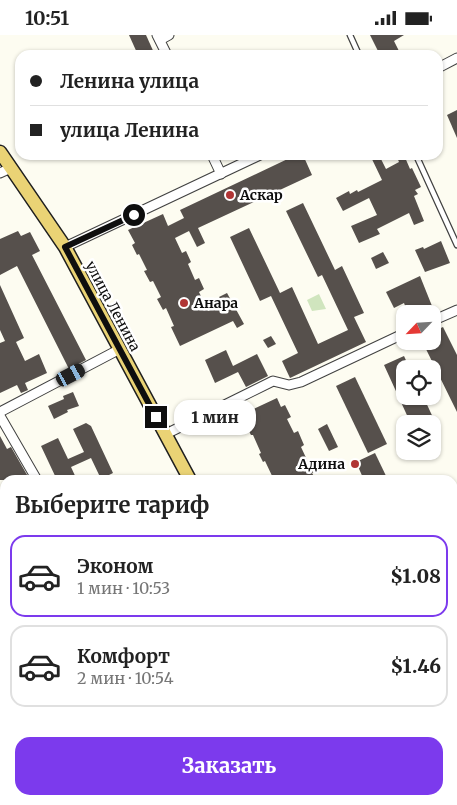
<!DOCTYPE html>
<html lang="ru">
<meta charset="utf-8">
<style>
:root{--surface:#fff;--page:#f2f2f2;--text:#222;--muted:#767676;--line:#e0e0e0;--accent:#7c3aed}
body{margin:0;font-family:Merriweather,serif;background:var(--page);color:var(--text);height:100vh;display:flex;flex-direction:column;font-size:19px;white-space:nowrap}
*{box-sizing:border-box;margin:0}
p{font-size:16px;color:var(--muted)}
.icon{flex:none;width:28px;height:28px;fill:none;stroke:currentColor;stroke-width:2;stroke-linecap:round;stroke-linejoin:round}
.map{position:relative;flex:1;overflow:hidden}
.side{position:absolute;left:0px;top:440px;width:458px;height:330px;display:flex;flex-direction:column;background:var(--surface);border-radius:15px 15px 0 0;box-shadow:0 1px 4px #0004}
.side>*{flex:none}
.guide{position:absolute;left:15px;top:15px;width:428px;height:110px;border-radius:15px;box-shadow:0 1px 4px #0004;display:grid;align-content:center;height:110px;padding:0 15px;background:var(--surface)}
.needle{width:32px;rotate:245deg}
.buttons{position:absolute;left:396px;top:270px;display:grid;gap:10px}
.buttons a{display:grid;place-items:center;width:45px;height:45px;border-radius:10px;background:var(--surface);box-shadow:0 1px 4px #0004;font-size:25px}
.end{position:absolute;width:22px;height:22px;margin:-11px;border:6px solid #0e0e0e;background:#fff;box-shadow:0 0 0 2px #fff}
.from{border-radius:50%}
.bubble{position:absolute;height:35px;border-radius:15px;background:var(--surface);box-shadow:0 1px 4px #0004;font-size:16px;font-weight:800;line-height:35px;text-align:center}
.car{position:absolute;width:15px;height:30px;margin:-15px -8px;border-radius:6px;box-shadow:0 0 4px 1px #0007;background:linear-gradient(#222 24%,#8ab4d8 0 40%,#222 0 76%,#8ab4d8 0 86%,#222 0)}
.guide b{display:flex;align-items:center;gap:18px;height:48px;font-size:19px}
.guide b+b{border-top:1px solid var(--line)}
.guide i{width:12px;height:12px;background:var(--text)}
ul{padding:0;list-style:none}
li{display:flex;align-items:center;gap:15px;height:82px;margin:0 10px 8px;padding:0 5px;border:2px solid var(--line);border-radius:15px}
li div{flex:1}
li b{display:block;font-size:19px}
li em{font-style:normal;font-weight:800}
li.current{border-color:var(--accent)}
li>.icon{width:45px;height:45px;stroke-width:1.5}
h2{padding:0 15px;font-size:22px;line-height:60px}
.cta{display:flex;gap:10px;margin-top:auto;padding:10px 15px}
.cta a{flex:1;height:58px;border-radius:15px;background:var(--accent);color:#fff;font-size:20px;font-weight:800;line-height:58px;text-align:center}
.status{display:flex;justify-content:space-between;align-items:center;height:35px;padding:0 25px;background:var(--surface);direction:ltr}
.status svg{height:14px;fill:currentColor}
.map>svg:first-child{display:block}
.green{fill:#d0e5be}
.building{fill:#56504c}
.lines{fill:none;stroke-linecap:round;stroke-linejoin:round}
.lane-casing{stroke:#414141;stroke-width:7}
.street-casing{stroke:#414141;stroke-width:11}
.secondary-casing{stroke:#303030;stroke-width:14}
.primary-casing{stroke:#1f1f1f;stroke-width:15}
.lane{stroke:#fff;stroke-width:4.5}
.street{stroke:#fff;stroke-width:9}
.secondary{stroke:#f6f2b3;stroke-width:11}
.primary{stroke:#ead375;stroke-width:12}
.route{stroke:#0e0e0e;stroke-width:6}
.poi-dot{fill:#b03535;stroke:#fff;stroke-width:2}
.labels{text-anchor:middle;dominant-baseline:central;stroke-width:5;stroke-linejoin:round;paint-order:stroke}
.poi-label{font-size:14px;font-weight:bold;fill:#0e0e0e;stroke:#fff;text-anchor:start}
.street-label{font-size:14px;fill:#0e0e0e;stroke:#fff}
</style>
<div class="status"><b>10:51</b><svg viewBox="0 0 49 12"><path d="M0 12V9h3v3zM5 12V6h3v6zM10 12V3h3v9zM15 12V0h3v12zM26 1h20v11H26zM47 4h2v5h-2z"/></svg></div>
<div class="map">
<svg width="457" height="770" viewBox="0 0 457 770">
<rect width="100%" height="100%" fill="#fdfcf1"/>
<polygon class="green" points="319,259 326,274 312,276 307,265"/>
<g class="building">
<polygon points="129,0 146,0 155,20 138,20"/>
<polygon points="370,0 404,0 394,6 401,20 380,20"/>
<polygon points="457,75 457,103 447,80"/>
<polygon points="296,120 303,120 312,140 198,193 205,208 197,212 189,196 175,203 182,218 186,216 191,227 188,229 195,245 199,243 204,254 199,257 208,276 222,270 219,262 227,258 244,289 237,293 233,286 180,311 171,292 174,291 166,273 163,275 157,264 161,262 153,246 150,247 144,236 147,235 139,219 137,220 132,210 135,208 128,195 163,179 168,191 184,183 180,175"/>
<polygon points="370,120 379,120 386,134 399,127 396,120 404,120 410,134 412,133 421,152 415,155 418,159 414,161 424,186 414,190 409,178 377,194 380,199 359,208 351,191 377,180 369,163 343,176 336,163 349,156 350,159 357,155 358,157 382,145"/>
<polygon points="303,168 335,235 342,231 364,278 354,282 366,307 290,343 282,326 298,318 271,261 260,266 230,202 249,193 280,258 292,252 318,309 348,295 322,240 318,242 286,176"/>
<polygon points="18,196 21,201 30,197 40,216 32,220 86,325 69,334 17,231 0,240 0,204"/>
<polygon points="441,206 450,228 425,237 415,215 423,212 424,214"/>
<polygon points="383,217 389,228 376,234 371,223"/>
<polygon points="420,241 434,276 427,279 408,279 404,268 394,273 386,257"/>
<polygon points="0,250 24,303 16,307 25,326 39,319 47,338 25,348 28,355 21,358 17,350 0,358 0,308 5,306 0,295"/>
<polygon points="443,292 457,320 457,377 422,306 432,306 432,297"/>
<polygon points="271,301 276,309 268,313 263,305"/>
<polygon points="226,315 233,331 257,319 268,341 246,352 238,337 215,348 205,325"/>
<polygon points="404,321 410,334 405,334 405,361 423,361 436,389 411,389 384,330"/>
<polygon points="355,342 387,409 368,418 336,351"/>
<polygon points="73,357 79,371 67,375 68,377 54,384 48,371 64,364 63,361"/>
<polygon points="277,363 281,372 285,370 291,382 287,384 294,398 298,396 304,410 301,412 308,427 311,426 316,436 312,438 316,445 274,445 265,426 263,427 259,419 261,418 253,400 251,400 246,391 248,390 243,379"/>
<polygon points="86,388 91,391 113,438 101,444 91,423 71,432 77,445 57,445 41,411 58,403 68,424 84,417 73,394"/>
<polygon points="327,389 338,412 329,416 318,394"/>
<polygon points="0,401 7,414 11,412 30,445 0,445"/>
<polygon points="375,418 388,445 364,445 356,427"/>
</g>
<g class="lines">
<g class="lane-casing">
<g id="lane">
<polyline points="350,0 359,20"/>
<polyline points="416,120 457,210"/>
<polyline points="363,770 369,765"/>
</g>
</g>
<g class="street-casing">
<g id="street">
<polyline points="157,0 167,20"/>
<polyline points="160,5 169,0"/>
<polyline points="438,33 457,23"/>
<polyline points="212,120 221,139"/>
<polyline points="0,138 11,133"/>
<polyline points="65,212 260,120"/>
<polyline points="432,286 457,275"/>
<polyline points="0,377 120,314"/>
<polyline points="0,381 37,445"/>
<polyline points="166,399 273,346 289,350 301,347 405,298"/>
<polyline points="0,465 5,463"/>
<polyline points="0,567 5,564"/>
<polyline points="452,611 457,618"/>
<polyline points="0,673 5,671"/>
</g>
</g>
<g class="secondary-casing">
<g id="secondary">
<polyline points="452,531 457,529"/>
<polyline points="96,770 107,765"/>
</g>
</g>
<g class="primary-casing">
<g id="primary">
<polyline points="0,117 65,212 190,445"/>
<polyline points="354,765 357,770"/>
</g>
</g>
<use href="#lane" class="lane"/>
<use href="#street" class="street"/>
<use href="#secondary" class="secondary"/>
<use href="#primary" class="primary"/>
</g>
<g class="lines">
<polyline class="route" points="134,180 65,212 156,382"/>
</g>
<g class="poi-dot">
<circle cx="230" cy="160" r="5"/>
<circle cx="184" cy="268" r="5"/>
<circle cx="355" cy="429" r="5"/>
</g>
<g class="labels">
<g class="poi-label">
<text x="240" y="160">Аскар</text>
<text x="194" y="268">Анара</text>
<text x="345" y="429" text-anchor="end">Адина</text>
</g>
<g class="street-label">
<text transform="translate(113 271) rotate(62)">улица Ленина</text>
</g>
</g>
</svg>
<div class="buttons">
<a><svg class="needle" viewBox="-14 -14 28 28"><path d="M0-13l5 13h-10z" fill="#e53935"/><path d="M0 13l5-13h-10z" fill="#767676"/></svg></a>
<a><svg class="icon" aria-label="locate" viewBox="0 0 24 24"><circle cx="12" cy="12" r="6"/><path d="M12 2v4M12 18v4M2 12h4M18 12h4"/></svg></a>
<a><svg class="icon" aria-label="layers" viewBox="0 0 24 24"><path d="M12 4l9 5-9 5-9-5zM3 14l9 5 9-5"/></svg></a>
</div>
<i class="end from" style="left:134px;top:180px"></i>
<i class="end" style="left:156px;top:382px"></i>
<div class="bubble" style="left:174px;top:365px;width:82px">1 мин</div>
<i class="car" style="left:71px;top:340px;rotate:62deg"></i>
<div class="guide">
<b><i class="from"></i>Ленина улица</b>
<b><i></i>улица Ленина</b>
</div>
<section class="side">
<h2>Выберите тариф</h2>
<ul>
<li class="current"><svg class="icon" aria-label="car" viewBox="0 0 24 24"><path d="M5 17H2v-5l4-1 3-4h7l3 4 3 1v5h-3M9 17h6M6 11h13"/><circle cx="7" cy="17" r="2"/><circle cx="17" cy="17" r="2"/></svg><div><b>Эконом</b><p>1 мин · 10:53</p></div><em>$1.08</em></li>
<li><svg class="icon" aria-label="car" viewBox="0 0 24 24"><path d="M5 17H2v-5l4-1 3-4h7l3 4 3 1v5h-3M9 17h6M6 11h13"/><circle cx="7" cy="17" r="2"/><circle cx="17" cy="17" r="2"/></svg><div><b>Комфорт</b><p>2 мин · 10:54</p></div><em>$1.46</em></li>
</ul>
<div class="cta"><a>Заказать</a></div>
</section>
</div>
